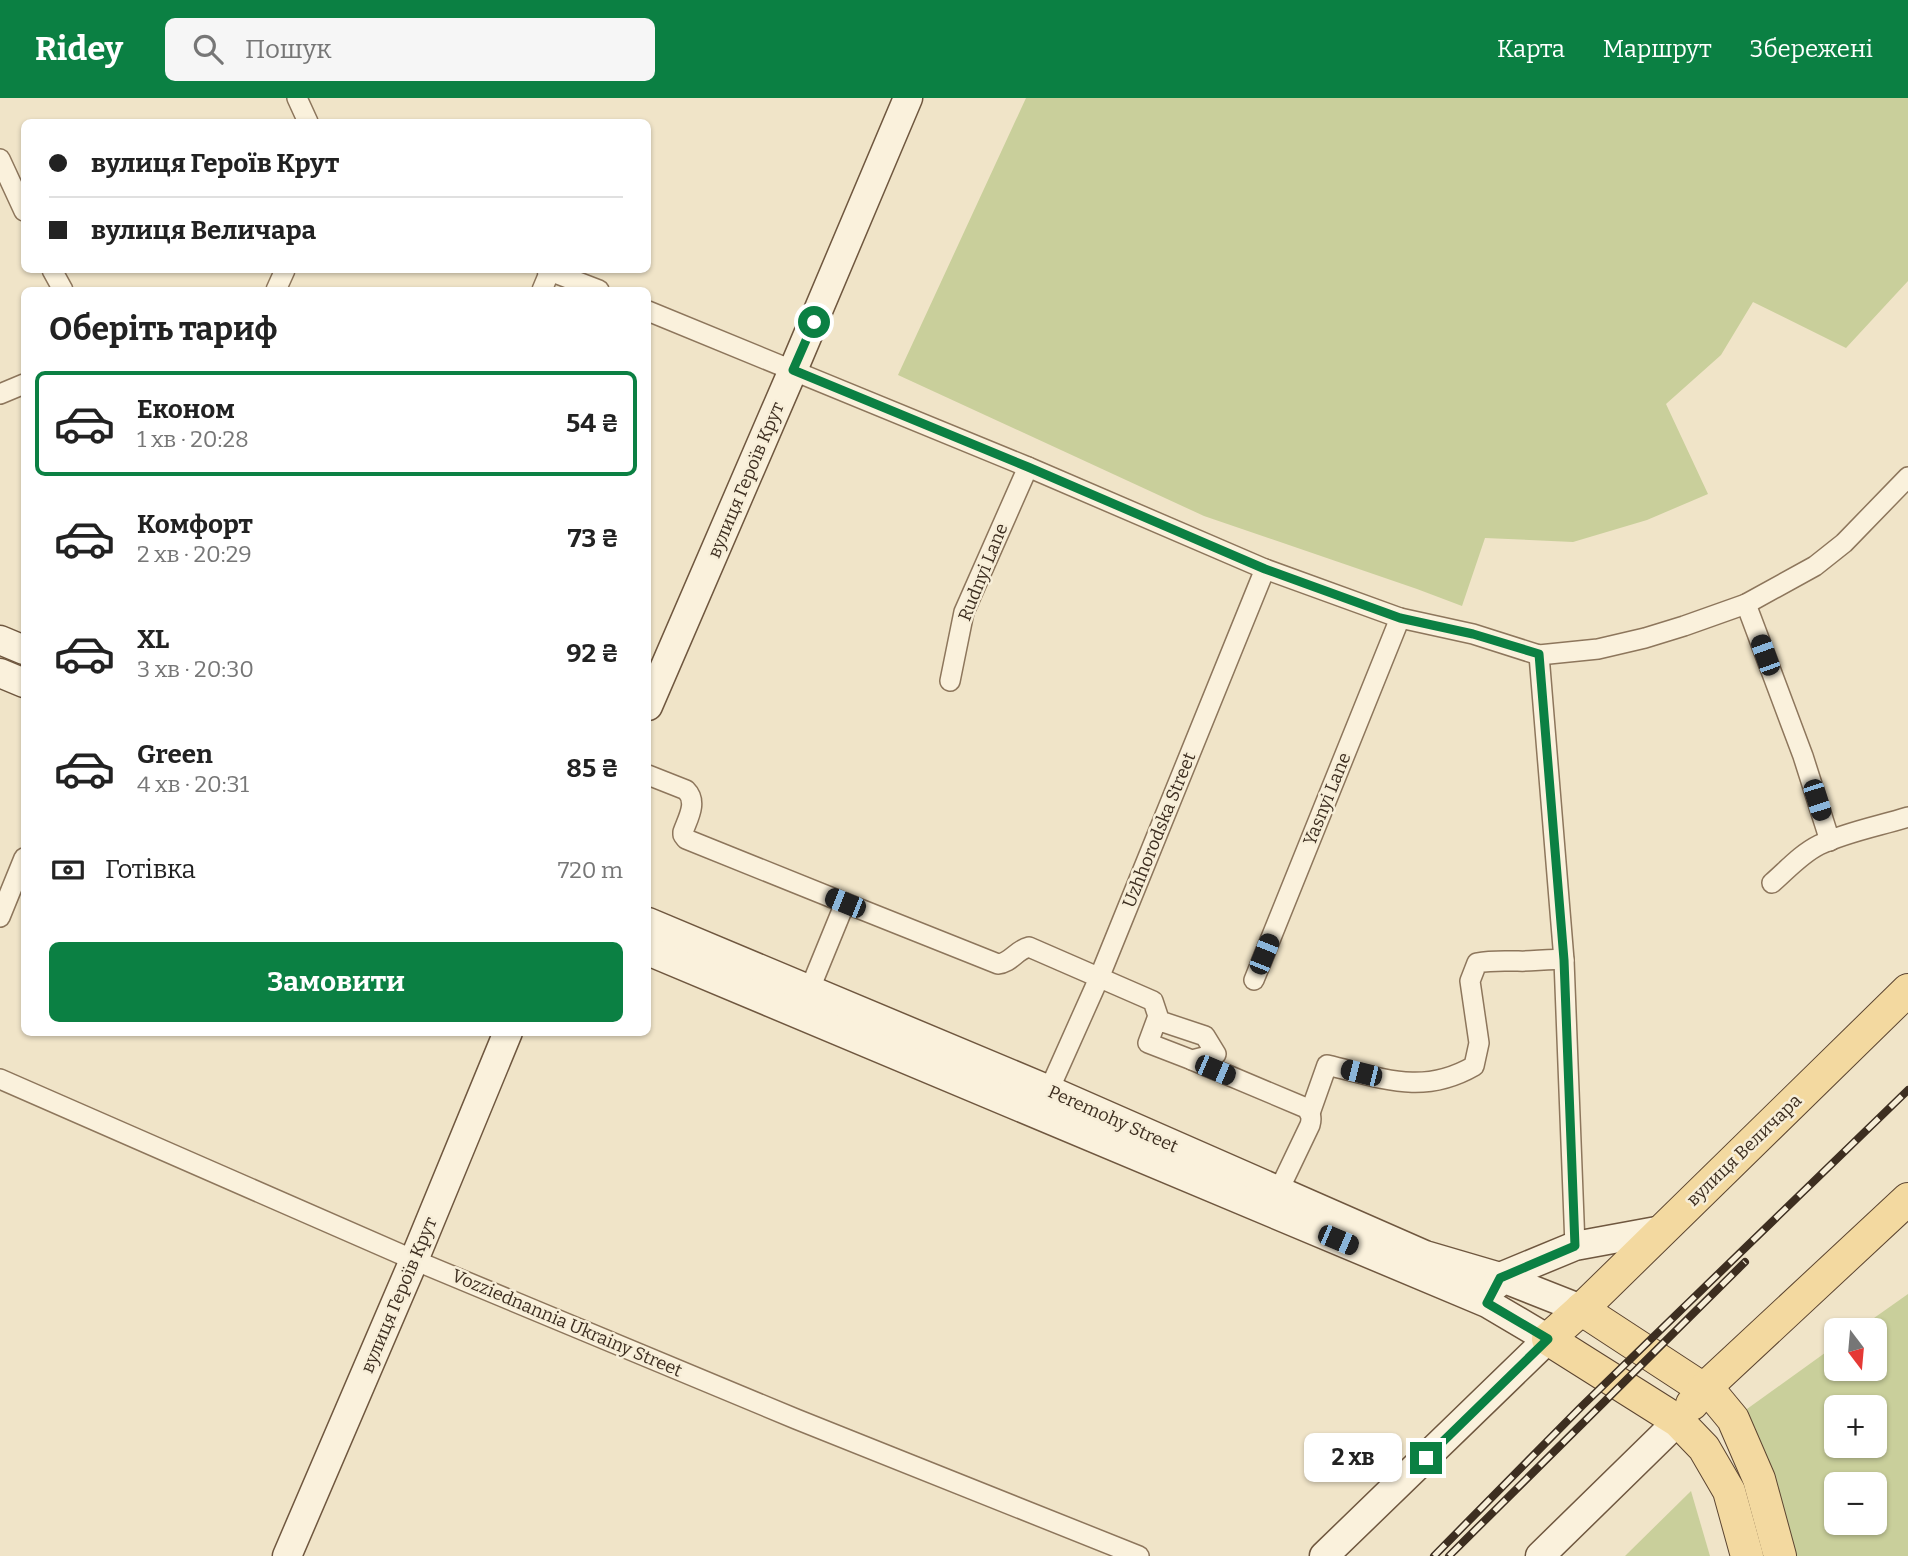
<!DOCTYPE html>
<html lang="uk">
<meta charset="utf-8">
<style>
:root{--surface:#fff;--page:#f6f6f6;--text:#222;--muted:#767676;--line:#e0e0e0;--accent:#0b8043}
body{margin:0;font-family:Bitter,serif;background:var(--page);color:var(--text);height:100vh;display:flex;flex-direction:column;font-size:26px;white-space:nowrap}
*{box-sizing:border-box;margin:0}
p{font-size:23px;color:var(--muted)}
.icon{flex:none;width:38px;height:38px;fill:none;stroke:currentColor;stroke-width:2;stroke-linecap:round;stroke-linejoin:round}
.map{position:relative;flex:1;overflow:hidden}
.details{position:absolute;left:21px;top:189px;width:630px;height:749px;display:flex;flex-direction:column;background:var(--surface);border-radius:10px;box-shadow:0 2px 5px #0004}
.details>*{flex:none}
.banner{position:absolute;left:21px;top:21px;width:630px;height:154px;border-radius:10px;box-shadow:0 2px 5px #0004;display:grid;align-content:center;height:154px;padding:0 28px;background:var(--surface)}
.needle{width:46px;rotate:164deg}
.fabs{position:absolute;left:1824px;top:1220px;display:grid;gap:14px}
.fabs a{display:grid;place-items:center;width:63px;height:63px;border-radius:10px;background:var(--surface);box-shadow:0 2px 5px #0004;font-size:35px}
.end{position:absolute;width:32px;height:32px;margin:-16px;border:9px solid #0b8043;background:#fff;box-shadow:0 0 0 4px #fff}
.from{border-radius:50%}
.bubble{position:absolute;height:49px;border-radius:10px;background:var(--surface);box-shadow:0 2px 5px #0004;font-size:23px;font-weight:700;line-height:49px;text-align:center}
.car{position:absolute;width:21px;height:42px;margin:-21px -10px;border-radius:9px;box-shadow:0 0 5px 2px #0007;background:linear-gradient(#222 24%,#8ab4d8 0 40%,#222 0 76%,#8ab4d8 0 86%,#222 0)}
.banner b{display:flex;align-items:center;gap:24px;height:66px;font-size:26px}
.banner b+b{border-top:2px solid var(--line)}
.banner i{width:18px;height:18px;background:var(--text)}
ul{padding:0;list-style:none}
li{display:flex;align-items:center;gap:21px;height:105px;margin:0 14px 10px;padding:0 14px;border:4px solid transparent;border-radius:10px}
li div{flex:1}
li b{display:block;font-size:26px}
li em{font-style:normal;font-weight:700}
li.current{border-color:var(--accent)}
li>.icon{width:63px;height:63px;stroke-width:1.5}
h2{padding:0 28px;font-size:32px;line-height:84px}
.pay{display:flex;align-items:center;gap:18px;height:77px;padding:0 28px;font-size:26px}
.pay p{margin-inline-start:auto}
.primary-button{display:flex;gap:14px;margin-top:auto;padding:14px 28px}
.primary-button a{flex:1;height:80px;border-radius:10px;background:var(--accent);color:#fff;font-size:28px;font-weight:700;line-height:80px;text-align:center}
header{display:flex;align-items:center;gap:42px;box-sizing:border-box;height:98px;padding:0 35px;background:var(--accent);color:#fff}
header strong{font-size:33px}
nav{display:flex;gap:38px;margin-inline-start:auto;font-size:24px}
.search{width:490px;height:63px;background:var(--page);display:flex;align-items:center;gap:18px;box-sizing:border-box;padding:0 24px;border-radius:10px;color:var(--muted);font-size:26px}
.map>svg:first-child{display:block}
.green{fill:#c9cf9b;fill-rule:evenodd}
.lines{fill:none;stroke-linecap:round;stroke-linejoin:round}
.street-casing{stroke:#8d765c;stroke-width:22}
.secondary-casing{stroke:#6f573f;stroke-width:31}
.primary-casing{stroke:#5b4430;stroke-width:34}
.street{stroke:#faf1dc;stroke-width:19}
.secondary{stroke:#faf1dc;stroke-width:28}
.primary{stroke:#f3d9a0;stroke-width:32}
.rail-casing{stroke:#3d2e20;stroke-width:8}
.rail{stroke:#f7eed8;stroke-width:5;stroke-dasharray:16;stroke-linecap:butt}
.route{stroke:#0b8043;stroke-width:9}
.labels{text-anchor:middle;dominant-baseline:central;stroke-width:5;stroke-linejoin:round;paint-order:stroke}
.street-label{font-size:18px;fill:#3d2e20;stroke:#f7eed8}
</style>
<header>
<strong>Ridey</strong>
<div class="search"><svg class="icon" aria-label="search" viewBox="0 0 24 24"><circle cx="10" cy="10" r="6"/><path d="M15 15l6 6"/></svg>Пошук</div>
<nav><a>Карта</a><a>Маршрут</a><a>Збережені</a></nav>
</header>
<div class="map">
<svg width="1908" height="1458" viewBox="0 0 1908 1458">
<rect width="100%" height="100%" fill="#f0e4c8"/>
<g class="green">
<polygon points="1026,0 1908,0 1908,183 1846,250 1753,204 1721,257 1666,306 1708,396 1647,422 1573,444 1485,440 1462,508 1417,491 1204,418 898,277"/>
<path d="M1908,1196V1458H1780L1733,1321L1836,1247V1270H1874V1232H1857ZM1836,1309H1874V1348H1836ZM1836,1386H1874V1424H1836Z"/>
<polygon points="1691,1393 1710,1458 1625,1458"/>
</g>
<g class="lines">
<g class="street-casing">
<g id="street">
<polyline points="297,0 308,24"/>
<polyline points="0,61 24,113"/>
<polyline points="52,172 63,192"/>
<polyline points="547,172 599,192"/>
<polyline points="276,192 285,172"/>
<polyline points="542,192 550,173"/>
<polyline points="648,213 1028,369 1265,471 1400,520 1473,536 1539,557 1598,551 1645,540 1684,528 1746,506 1815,468 1844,445 1908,379"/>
<polyline points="0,296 24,286"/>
<polyline points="1746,506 1803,658 1830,743"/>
<polyline points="1539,557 1564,862 1575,1148"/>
<polyline points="950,583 964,514 1028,369"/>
<path d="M648,677L686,692C698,704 688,720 683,734V737L686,741L845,805L809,893"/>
<path d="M1772,785C1787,772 1801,756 1819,747C1846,734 1879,728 1908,719"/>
<path d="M845,805L998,866C1011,865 1016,852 1029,849L1153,903L1158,918L1148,945L1192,962L1216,956L1205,938L1157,922"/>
<polyline points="0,819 24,760"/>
<polyline points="1254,882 1400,520"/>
<path d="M1192,962L1306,1010C1311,1016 1312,1020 1310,1027L1278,1094"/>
<polyline points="0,981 414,1162 796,1321 1139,1458"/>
<polyline points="1049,992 1099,880 1265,471"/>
<path d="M1310,1015L1327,967C1382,980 1422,998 1474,968L1479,945L1470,883L1477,865C1492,862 1503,863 1518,863C1533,864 1549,860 1564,862"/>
</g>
</g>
<g class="secondary-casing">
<g id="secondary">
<polyline points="0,542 24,552"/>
<polyline points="0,575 24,585"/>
<polyline points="648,608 793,272 908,0"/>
<polyline points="648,824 1049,992 1425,1157 1500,1179 1581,1211"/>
<polyline points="648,853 1487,1205 1548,1241 1324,1458"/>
<polyline points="1496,1187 1500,1179 1575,1148 1662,1132"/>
<polyline points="287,1458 414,1162 508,934"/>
<polyline points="1540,1458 1678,1323"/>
</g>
</g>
<g class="primary-casing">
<g id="primary">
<polyline points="1581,1211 1714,1298 1733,1321 1759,1381 1780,1458"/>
<polyline points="1692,1306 1705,1290 1908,1101"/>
<polyline points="1747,1458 1729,1393 1704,1350 1678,1323 1548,1241 1587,1206 1908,892"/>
</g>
</g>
<use href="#street" class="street"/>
<use href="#secondary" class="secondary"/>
<use href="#primary" class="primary"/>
<g class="rail-casing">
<g id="rail">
<polyline points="1434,1458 1582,1308 1908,992"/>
<polyline points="1449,1458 1745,1164"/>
</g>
</g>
<use href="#rail" class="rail"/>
</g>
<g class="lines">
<polyline class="route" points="814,224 793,272 1028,369 1265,471 1400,520 1473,536 1539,556 1564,862 1575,1148 1500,1180 1487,1205 1548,1241 1426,1360"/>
</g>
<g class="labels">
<g class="street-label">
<text transform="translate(746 382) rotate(-67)">вулиця Героїв Крут</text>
<text transform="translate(983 474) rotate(-68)">Rudnyi Lane</text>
<text transform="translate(1327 701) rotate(-68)">Yasnyi Lane</text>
<text transform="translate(1159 732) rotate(-68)">Uzhhorodska Street</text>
<text transform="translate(1113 1021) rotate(24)">Peremohy Street</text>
<text transform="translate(1744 1052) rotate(-44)">вулиця Величара</text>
<text transform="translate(399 1197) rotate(-67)">вулиця Героїв Крут</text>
<text transform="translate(567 1225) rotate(23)">Vozziednannia Ukrainy Street</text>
</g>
</g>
</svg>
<div class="fabs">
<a><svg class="needle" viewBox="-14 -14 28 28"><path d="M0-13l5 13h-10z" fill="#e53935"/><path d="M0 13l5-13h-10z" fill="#767676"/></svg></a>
<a>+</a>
<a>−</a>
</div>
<i class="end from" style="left:814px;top:224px"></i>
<i class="end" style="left:1426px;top:1360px"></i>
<div class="bubble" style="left:1304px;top:1335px;width:98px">2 хв</div>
<i class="car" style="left:1765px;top:557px;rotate:340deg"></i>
<i class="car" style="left:1817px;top:702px;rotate:162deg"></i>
<i class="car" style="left:845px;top:805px;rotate:292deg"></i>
<i class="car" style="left:1264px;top:856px;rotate:22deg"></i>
<i class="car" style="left:1215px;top:972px;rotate:113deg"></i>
<i class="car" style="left:1361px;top:975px;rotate:284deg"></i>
<i class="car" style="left:1338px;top:1142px;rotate:113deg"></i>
<div class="banner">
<b><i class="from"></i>вулиця Героїв Крут</b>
<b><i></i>вулиця Величара</b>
</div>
<section class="details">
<h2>Оберіть тариф</h2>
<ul>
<li class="current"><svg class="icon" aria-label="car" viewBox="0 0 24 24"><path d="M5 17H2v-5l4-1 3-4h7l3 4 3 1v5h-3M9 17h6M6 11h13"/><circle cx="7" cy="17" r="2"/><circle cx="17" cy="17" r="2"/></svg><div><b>Економ</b><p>1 хв · 20:28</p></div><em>54 ₴</em></li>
<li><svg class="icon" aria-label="car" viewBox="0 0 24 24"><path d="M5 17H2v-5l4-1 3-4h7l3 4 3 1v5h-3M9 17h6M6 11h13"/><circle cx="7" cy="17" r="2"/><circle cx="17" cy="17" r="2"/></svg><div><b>Комфорт</b><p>2 хв · 20:29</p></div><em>73 ₴</em></li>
<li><svg class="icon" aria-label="car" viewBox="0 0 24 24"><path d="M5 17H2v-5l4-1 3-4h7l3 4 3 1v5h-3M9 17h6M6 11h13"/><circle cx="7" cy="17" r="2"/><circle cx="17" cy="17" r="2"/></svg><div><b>XL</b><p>3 хв · 20:30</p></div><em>92 ₴</em></li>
<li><svg class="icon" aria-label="car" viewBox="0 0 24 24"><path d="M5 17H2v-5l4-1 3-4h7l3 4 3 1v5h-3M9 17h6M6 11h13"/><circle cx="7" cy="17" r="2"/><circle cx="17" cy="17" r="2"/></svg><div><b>Green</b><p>4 хв · 20:31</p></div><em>85 ₴</em></li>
</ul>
<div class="pay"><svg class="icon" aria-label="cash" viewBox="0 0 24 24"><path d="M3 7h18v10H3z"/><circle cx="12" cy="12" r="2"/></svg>Готівка<p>720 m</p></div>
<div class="primary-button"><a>Замовити</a></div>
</section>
</div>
